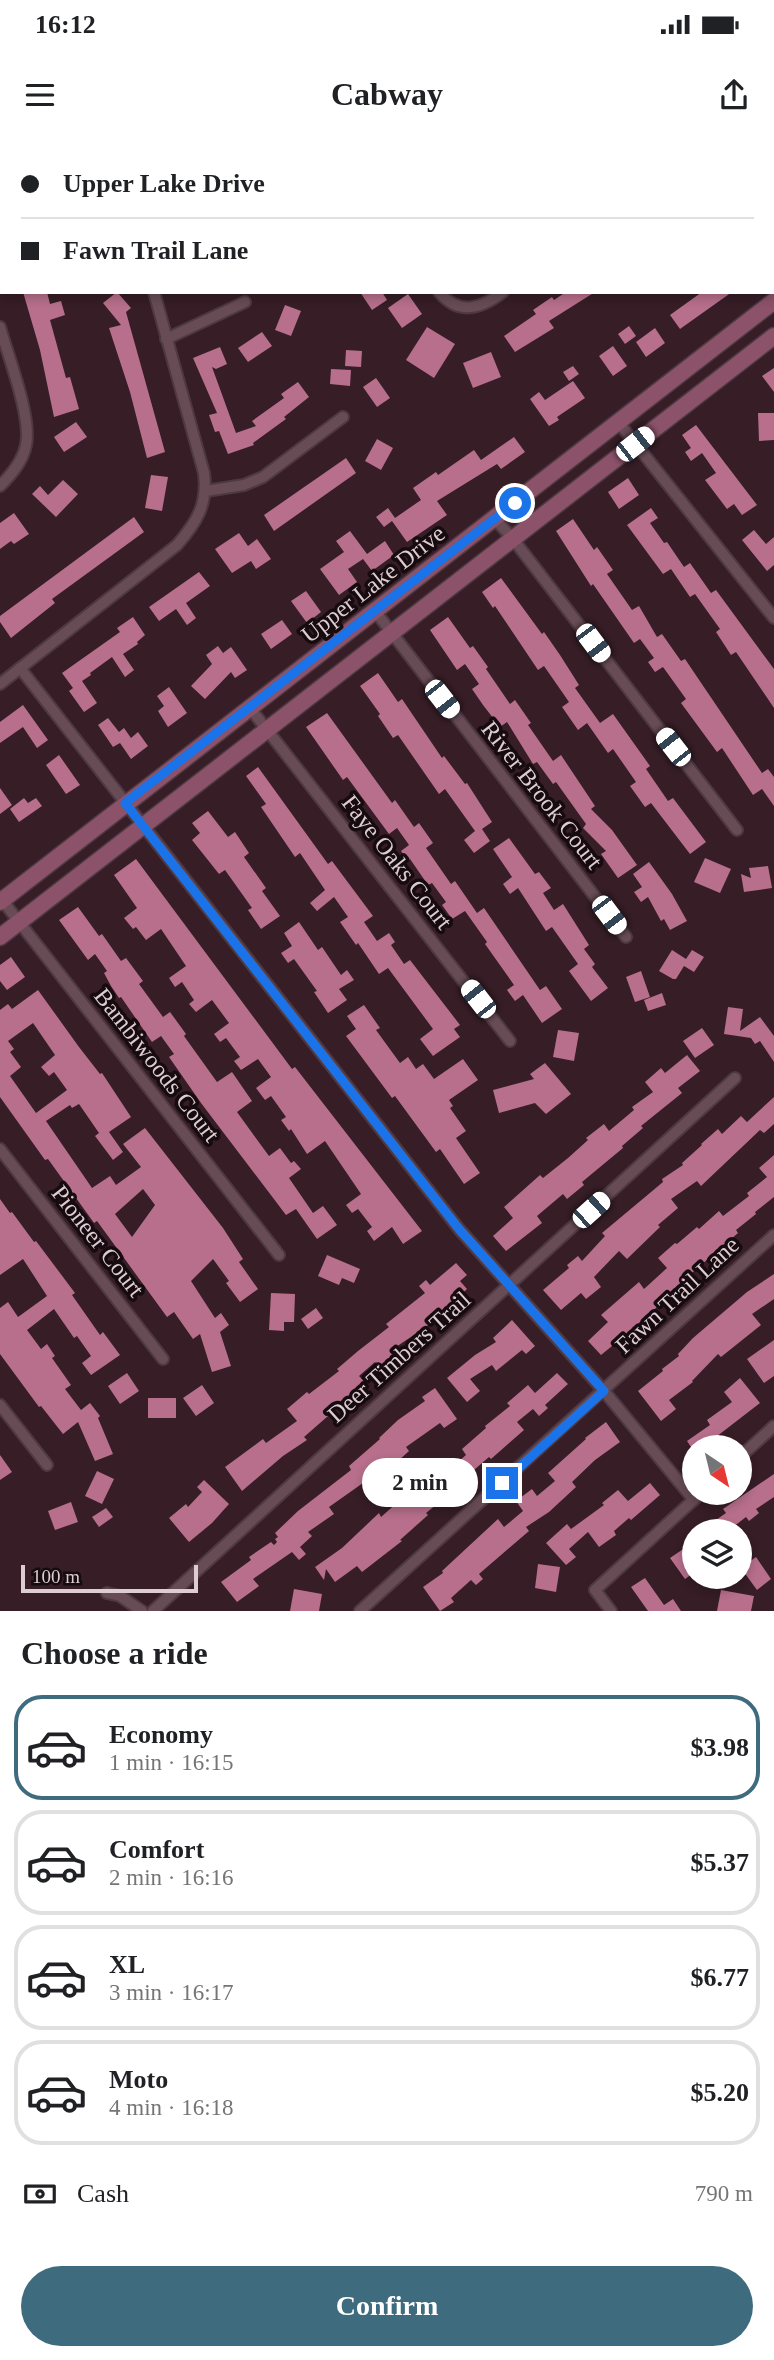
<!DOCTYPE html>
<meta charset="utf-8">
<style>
:root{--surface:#fff;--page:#f2f2f2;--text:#202124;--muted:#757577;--line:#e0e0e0;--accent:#3f6b7f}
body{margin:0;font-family:"Times New Roman",serif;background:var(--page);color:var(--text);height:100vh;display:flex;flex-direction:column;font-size:26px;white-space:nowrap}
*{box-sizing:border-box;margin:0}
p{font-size:23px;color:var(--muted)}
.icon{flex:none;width:38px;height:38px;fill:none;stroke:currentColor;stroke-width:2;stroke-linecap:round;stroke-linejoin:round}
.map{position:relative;height:1471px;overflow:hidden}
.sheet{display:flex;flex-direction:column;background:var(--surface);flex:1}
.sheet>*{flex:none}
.banner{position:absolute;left:0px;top:0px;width:775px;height:154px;box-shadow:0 4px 10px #0003;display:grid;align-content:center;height:154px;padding:0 21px;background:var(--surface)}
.needle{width:46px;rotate:145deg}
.tools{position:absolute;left:682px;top:1295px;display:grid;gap:14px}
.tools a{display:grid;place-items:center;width:70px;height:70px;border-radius:50%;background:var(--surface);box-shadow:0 4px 10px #0003;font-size:35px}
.scale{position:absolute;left:21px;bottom:18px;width:177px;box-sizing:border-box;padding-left:7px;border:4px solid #ddccd2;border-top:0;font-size:19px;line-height:24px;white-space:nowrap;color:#ddccd2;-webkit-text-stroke:5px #160b0f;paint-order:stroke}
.end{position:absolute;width:32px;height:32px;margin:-16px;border:9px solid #1a73e8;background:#fff;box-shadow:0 0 0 4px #fff}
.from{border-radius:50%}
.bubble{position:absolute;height:49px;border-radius:24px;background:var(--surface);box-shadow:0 4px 10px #0003;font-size:23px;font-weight:800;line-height:49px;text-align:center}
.car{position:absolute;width:21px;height:42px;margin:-21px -10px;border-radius:9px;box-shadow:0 0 5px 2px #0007;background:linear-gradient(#fff 24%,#345 0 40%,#fff 0 76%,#345 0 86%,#fff 0)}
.banner b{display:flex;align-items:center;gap:24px;height:66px;font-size:26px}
.banner b+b{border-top:2px solid var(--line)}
.banner i{width:18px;height:18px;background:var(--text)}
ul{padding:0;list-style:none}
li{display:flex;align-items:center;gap:21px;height:105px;margin:0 14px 10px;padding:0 7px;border:4px solid var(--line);border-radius:28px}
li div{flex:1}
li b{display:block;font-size:26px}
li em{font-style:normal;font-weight:800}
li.on{border-color:var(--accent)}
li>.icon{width:63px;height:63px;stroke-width:1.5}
h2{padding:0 21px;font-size:32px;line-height:84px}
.pay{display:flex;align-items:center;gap:18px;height:77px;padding:0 21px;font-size:26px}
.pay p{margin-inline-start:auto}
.primary-button{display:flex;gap:14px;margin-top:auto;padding:14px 21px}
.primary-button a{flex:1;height:80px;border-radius:42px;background:var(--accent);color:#fff;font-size:28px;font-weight:800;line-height:80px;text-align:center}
.status{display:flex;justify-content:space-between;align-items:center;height:49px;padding:0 35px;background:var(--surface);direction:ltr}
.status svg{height:19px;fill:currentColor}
header{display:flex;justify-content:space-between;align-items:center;height:91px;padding:0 21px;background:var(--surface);font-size:32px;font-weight:800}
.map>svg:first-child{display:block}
.building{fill:#b76f8b;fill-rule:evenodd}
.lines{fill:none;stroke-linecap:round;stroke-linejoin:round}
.street-casing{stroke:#4e3942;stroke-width:14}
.secondary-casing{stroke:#4e3942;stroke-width:19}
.street{stroke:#674b55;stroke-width:10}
.secondary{stroke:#8b5269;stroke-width:16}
.route{stroke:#1a73e8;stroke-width:9}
.labels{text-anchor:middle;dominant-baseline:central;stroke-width:7;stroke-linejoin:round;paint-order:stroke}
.street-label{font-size:24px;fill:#ddccd2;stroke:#160b0f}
</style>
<div class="status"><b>16:12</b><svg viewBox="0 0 49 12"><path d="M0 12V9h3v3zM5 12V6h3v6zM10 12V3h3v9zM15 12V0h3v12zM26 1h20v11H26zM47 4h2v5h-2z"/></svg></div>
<header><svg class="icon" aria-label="menu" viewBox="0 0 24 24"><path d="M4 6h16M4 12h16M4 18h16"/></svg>Cabway<svg class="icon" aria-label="share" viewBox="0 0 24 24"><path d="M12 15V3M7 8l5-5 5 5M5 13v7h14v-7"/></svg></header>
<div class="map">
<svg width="774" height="1471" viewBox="0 0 774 1471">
<rect width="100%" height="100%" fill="#361d26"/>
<g class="building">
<polygon points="23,152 47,152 50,164 61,161 65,175 50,180 66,238 70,237 79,269 54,277 40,210"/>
<polygon points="117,152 131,168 126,172 165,312 147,318 130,252 109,188 121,185 103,163"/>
<polygon points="360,152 382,152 387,160 372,170"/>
<polygon points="566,152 595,152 549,181 554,188 515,212 504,196 536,174 533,170 552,157 554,160"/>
<polygon points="702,152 732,152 680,189 670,175"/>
<polygon points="408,154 422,174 402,188 388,168"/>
<polygon points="285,165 301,171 291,196 275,190"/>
<polygon points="629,186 636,196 625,204 618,194"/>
<polygon points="427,187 455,204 434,238 406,220"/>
<polygon points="655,188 665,203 646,217 636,202"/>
<polygon points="262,192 272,206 248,222 238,208"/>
<polygon points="613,206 627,226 613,236 599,216"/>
<polygon points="220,207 227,224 216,229 212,227 236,293 256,286 252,281 284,258 281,254 298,242 309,257 284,277 286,279 253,303 254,305 228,314 219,291 215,292 209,275 217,273 193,218"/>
<polygon points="346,210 362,211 361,227 345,226"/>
<polygon points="491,212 501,237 473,248 463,223"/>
<polygon points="573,226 579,234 569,241 563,232"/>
<polygon points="774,228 774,252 762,236"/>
<polygon points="331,229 351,230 350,246 330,244"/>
<polygon points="376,238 390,258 377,267 363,247"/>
<polygon points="573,241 585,258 557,277 559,280 549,286 530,259 539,252 545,260"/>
<polygon points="758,273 774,273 774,300 759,301"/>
<polygon points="76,282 87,297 64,312 54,297"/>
<polygon points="696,285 757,365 742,375 734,364 727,369 705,340 716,333 702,313 691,321 685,312 691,308 682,295"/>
<polygon points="514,297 525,312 501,329 497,324 437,361 447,375 407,402 392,381 384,387 376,377 388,368 395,378 421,360 413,348 436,332 438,335 474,310 481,320"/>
<polygon points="377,299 393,308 381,330 365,321"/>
<polygon points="346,318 356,333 274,391 264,375"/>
<polygon points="151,335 168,337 162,371 145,368"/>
<polygon points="628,338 639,355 619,369 608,352"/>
<polygon points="63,340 78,354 56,377 32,354 40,346 48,355"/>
<polygon points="651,368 658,378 650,383 664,403 667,402 684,427 690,423 711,453 716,450 774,529 774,568 736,512 731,515 716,492 720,489 695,454 690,457 671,429 663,434 627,385"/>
<polygon points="14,373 29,394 14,404 11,401 0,409 0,383"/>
<polygon points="134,377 144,392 52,459 55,463 11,498 0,482 0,476"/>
<polygon points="573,379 594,410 597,407 613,430 607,434 632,470 639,466 657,497 662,494 681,521 685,519 762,633 768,629 774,637 774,666 762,649 753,655 722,608 717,612 681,563 686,559 663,527 655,532 648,522 654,518 640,499 634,503 593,444 591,446 556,391"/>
<polygon points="754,390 766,404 774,397 774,425 767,431 742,400"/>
<polygon points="350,391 367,414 385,401 394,415 372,431 363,419 348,429 357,442 339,455 320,429 344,412 336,401"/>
<polygon points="239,393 248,406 257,399 271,419 256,429 251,421 232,433 215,409"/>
<polygon points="199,432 210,446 186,463 196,478 187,485 176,469 159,481 149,467"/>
<polygon points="501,438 542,494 544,492 560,515 579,545 575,548 600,583 613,574 650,626 646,629 668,661 673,658 706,702 690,714 651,663 645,667 630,646 636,642 613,609 608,613 587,583 578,590 562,567 569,562 544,526 538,530 495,466 493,468 482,452"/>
<polygon points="306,451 321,472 307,483 291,461"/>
<polygon points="133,477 145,495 137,502 138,504 123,514 134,530 125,537 112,517 90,533 91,535 82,541 97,563 84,572 69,551 73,548 62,533 120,492 117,488"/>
<polygon points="448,477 470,508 473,506 488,527 486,529 510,564 515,560 531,583 528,585 553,621 561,615 595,666 591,669 612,690 637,725 618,738 601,714 606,711 583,688 586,684 556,642 553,644 537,622 533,624 507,582 500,587 483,565 472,549 479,544 465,524 457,530 430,490"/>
<polygon points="282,480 292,494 271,509 261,494"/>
<polygon points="218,506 223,513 231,507 247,530 235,538 231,532 205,559 191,546 212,524 206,515"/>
<polygon points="378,533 398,562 402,559 442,618 444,616 465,644 467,643 492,682 482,689 490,701 474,713 464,700 475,691 445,649 439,654 398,595 393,598 378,576 380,574 360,546"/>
<polygon points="169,547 187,573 168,587 158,571 164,566 157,556"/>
<polygon points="23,565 48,600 37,608 23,587 0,603 0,582"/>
<polygon points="327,573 392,663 395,660 414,687 419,683 433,703 426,708 451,744 455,741 477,773 484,768 540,850 546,846 562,869 542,883 523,855 515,861 507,850 514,845 485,804 487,802 465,771 452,779 442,765 446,762 432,743 428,745 410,719 408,721 401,711 409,705 397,688 389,694 347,637 343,640 306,587"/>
<polygon points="108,578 119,592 124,588 131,598 138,592 148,606 131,619 120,603 113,607 98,585"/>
<polygon points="59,615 80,645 66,654 46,625"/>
<polygon points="258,627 328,724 332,721 373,776 364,782 377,801 389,793 395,802 391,805 404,824 410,820 460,885 454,889 460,897 433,916 420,899 433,889 388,828 379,834 358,803 356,805 340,782 348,777 334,757 317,771 310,763 325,750 300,713 295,717 261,667 266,664 246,636"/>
<polygon points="0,648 12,665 0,674"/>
<polygon points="24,658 28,663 36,658 42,666 19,682 10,669"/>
<polygon points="208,671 228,697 235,692 249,713 244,717 266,748 262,751 280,776 261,789 248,770 252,768 225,730 219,734 192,700 200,693 192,683"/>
<polygon points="509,698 535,734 539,732 551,748 543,753 554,770 563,764 589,805 584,809 595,824 592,827 608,848 591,861 569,831 578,824 552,787 546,791 518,748 510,754 503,744 512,737 493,709"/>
<polygon points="705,718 731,729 720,753 694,742"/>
<polygon points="136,719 292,929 295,927 422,1091 403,1104 392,1087 374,1101 367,1091 372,1087 358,1069 352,1073 346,1065 361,1054 325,1001 307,1014 291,989 289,991 281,980 286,977 271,956 265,960 256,948 271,937 258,919 241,930 234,921 240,917 226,898 220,902 214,894 229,883 212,860 196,872 189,864 194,860 182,842 175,847 169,838 186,826 161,789 146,800 136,787 133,789 124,778 137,768 114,735"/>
<polygon points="649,722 672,754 687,781 670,790 664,779 661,781 648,757 641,762 634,752 642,747 633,734"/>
<polygon points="768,726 772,748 744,752 741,734 751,738 749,728"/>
<polygon points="78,767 99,796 102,794 121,821 126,818 143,841 139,844 163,877 170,872 186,894 184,896 217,942 232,932 252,961 237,972 269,1016 280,1008 291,1023 294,1021 301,1029 289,1038 313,1073 323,1066 337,1085 317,1099 296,1069 286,1075 201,963 169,917 174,914 161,896 152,902 121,857 119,858 111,846 104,833 107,831 95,814 88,820 59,780"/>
<polygon points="299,782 318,810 322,807 341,835 347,830 354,840 339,849 347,860 328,873 314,852 317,851 294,819 288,823 281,813 292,806 284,793"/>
<polygon points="672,810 686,819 692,810 704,817 694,832 684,826 676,839 673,839 659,831"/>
<polygon points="11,817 25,837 7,850 0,841 0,825"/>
<polygon points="641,831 650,857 635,862 626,837"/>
<path d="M38,850L79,907L100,934L102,933L131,977L109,992L123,1012L113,1020L95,996L99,993L79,964L72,968L70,965L46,981L92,1048L110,1036L116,1045L141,1027L123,1004L145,988L223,1088L243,1119L239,1122L258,1149L240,1162L226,1143L229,1141L213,1119L191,1141L215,1178L221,1173L229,1185L220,1192L231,1226L212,1232L200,1194L193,1199L174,1172L167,1177L97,1081L94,1083L48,1019L45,1020L0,957V870L8,864L12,869ZM33,883L55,915L41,927L49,936L54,932L67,950L36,973L10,936L21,927L10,912L14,909L8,901ZM143,1049L155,1065L132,1097L115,1074Z"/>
<polygon points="662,853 666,865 648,871 644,860"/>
<polygon points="364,865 380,888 376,890 400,923 408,917 416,929 423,924 434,939 463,919 478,940 449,960 453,966 450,968 466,991 456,998 480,1033 464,1044 440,1009 436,1012 395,956 392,958 346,896 356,889 347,876"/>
<polygon points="728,867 743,869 740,891 760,877 774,896 774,922 760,901 755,904 751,898 724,894"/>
<polygon points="702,888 714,905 695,918 683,901"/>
<polygon points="558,890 579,893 574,921 553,917"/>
<polygon points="687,915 700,931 678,948 682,953 641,986 643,988 622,1006 623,1008 582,1042 584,1045 567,1059 563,1054 537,1076 542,1083 506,1111 493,1096 513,1078 504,1067 540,1035 543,1038 568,1018 588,1000 586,998 604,984 609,991 634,970 632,967 653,952 645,942 661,928 665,933"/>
<polygon points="545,923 571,954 546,974 535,963 499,973 493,950 534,939 530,934"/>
<polygon points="774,957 774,984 764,993 760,990 701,1046 697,1041 671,1059 678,1068 658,1085 660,1087 627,1119 619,1111 594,1137 601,1147 586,1159 581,1153 561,1170 543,1150 569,1128 567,1125 578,1116 582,1121 605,1096 602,1093 663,1042 662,1039 683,1025 682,1023 702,1005 701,1004 718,989 722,994 741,976 747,982"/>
<polygon points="774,1015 774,1057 755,1072 756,1074 736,1090 738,1093 656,1164 658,1166 639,1184 601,1215 588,1201 608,1182 601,1175 639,1142 644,1149 667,1128 658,1118 675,1103 677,1104 697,1087 699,1089 719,1071 723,1076 749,1056 747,1053 767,1037 759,1028"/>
<polygon points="0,1059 10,1073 12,1072 34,1102 36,1101 75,1153 72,1155 100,1195 103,1192 120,1215 91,1235 82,1223 91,1216 77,1196 74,1198 54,1169 27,1190 41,1209 47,1204 55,1216 52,1218 71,1245 65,1249 81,1270 90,1263 100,1276 98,1278 113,1314 95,1321 78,1282 63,1294 41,1266 39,1267 0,1214 0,1168 8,1162 18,1177 47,1156 23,1119 0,1135"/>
<polygon points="327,1115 360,1129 354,1143 342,1138 339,1145 318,1136"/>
<polygon points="456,1123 467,1135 460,1141 467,1149 430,1184 396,1207 399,1212 380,1228 375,1222 359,1236 366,1243 326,1274 328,1276 304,1297 307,1300 283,1316 242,1351 225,1327 263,1299 266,1303 297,1281 287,1269 307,1252 309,1254 339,1231 337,1229 358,1211 389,1187 386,1184 425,1153 419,1146 426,1140 430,1145"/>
<polygon points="774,1134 774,1159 752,1174 761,1185 721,1217 718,1214 692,1241 693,1242 669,1260 676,1269 661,1281 638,1251 663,1231 662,1229 679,1216 678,1214 693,1198 747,1152"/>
<polygon points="271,1153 295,1154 294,1182 284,1182 284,1191 269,1190"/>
<polygon points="316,1168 323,1178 308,1189 301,1179"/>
<polygon points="512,1180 535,1206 526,1214 522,1210 496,1231 492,1225 470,1239 480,1251 467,1262 447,1238 475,1215 496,1202 493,1198"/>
<polygon points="774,1200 774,1236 764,1243 747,1219"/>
<polygon points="127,1233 139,1251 120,1264 108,1246"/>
<polygon points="557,1233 568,1244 545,1265 548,1268 539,1276 533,1269 517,1282 524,1290 491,1319 489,1317 467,1336 469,1338 426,1373 428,1375 400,1400 402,1401 362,1432 357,1426 335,1442 326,1429 324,1440 315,1427 342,1408 379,1373 381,1377 408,1353 434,1334 438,1339 466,1315 462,1309 486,1288 485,1286 510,1266 507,1263 528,1245 535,1253"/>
<polygon points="740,1238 760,1263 703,1307 691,1307 687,1301 710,1285 707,1280 732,1262 724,1252"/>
<polygon points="202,1245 214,1263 196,1276 183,1258"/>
<polygon points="435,1248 457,1279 444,1288 440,1283 406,1307 409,1311 387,1331 392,1337 385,1342 379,1335 366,1347 363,1343 329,1367 334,1374 308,1392 312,1396 300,1407 306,1414 299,1420 292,1412 253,1439 259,1446 237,1462 221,1442 251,1420 249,1417 271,1402 274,1405 277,1402 275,1399 278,1397 275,1393 298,1371 351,1330 349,1326 380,1299 379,1298 398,1280 425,1261 422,1257"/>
<rect x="148" y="1258" width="28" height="20"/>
<polygon points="606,1282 620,1302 595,1320 572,1342 576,1347 549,1372 526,1387 529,1391 479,1434 483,1439 476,1445 471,1440 451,1458 454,1462 440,1471 423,1447 443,1433 442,1431 498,1379 504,1387 523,1371 516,1361 532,1349 537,1356 555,1341 548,1333 586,1299 585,1298"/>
<polygon points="0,1315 12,1332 0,1340"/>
<polygon points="97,1331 114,1339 102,1364 85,1356"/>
<polygon points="774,1334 774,1357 756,1369 759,1373 749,1381 746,1377 728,1391 700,1391 726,1373 723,1369"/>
<polygon points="204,1340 229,1364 212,1383 189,1402 169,1378 186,1364 188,1367 202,1352 197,1347"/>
<polygon points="650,1343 660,1355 631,1380 629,1378 614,1391 616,1395 599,1407 588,1392 569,1409 576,1417 566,1425 546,1403 567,1384 571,1389 604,1365 602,1363 618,1350 628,1361"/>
<polygon points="71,1362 78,1382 55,1390 48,1371"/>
<polygon points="106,1368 113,1377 99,1387 92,1377"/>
<polygon points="695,1401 695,1432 685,1439 670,1418"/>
<polygon points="756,1417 771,1439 757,1450 741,1428"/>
<polygon points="538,1424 560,1427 556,1452 535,1448"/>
<polygon points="645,1438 664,1465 673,1459 681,1471 648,1471 631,1447"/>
<polygon points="294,1449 322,1454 319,1471 290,1471"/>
<polygon points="721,1450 754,1456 751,1471 717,1471"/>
</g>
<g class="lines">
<g class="street-casing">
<g id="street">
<polyline points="113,0 114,2"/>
<polyline points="317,0 319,2"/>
<polyline points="518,0 519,2"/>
<path d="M439,152C459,176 481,169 503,152"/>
<path d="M0,187C8,216 32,277 26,305C23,321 12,334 0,346"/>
<polyline points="166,199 245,162"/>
<polyline points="619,283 774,478"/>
<polyline points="206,351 244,345 263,337 343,277"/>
<polyline points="495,379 513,399 737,690"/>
<polyline points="375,471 626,797"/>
<polyline points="20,528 459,1089 604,1251 694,1360"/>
<path d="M0,544L177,405C197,382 208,364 204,333L154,152"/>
<polyline points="250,568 510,901"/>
<polyline points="2,760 279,1115"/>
<polyline points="0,1009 163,1219"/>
<polyline points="0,1265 47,1325"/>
<polyline points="740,1317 774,1286"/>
<polyline points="107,1453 120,1456 142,1471"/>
<polyline points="153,1471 735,938"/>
<polyline points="360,1471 774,1095"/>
<polyline points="611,1471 595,1450 701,1353"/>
</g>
</g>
<g class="secondary-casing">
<g id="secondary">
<polyline points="736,0 738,2"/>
<polyline points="774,48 774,49"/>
<polyline points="0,762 774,161"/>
<polyline points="0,797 774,196"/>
</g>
</g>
<use href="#street" class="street"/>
<use href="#secondary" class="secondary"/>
</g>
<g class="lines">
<polyline class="route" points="502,1343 604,1251 459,1089 125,663 515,363"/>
</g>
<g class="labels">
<g class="street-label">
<text transform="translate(373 444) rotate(-38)">Upper Lake Drive</text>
<text transform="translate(542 655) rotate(52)">River Brook Court</text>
<text transform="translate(397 722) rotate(52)">Faye Oaks Court</text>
<text transform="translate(157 925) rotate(52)">Bambiwoods Court</text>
<text transform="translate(98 1101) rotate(52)">Pioneer Court</text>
<text transform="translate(677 1155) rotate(-43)">Fawn Trail Lane</text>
<text transform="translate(399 1217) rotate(-42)">Deer Timbers Trail</text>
</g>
</g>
</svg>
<div class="tools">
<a><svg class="needle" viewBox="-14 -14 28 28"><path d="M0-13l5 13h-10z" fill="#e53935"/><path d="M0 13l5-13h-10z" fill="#757577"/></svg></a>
<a><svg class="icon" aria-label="layers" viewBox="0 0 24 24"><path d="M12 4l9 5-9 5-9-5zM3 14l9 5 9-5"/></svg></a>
</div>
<div class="scale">100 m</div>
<i class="end from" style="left:515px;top:363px"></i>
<i class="end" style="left:502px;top:1343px"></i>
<div class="bubble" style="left:362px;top:1318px;width:116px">2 min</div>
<i class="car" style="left:635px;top:304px;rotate:52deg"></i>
<i class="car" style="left:593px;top:503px;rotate:143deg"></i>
<i class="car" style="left:442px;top:559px;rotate:142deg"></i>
<i class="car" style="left:673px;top:607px;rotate:322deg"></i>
<i class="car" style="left:609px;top:775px;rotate:143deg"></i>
<i class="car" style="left:478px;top:859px;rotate:322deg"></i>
<i class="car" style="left:591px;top:1070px;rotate:48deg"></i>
<div class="banner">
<b><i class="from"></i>Upper Lake Drive</b>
<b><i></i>Fawn Trail Lane</b>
</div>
</div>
<section class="sheet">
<h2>Choose a ride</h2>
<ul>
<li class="on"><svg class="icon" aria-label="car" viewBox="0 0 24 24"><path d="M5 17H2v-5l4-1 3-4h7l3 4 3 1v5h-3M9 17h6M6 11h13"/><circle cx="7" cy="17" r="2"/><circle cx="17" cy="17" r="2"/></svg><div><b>Economy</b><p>1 min · 16:15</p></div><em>$3.98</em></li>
<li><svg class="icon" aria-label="car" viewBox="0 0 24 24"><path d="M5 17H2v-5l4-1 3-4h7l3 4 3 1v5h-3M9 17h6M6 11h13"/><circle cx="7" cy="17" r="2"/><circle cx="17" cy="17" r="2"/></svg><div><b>Comfort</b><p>2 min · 16:16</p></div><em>$5.37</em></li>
<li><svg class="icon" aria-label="car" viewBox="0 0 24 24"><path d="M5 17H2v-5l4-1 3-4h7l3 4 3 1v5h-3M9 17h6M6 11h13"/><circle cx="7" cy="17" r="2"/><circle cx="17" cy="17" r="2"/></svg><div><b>XL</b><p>3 min · 16:17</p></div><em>$6.77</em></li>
<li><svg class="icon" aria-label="car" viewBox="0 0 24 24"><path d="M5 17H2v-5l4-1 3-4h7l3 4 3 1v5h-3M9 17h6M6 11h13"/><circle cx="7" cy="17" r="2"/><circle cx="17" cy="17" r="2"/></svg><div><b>Moto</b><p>4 min · 16:18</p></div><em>$5.20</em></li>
</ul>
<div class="pay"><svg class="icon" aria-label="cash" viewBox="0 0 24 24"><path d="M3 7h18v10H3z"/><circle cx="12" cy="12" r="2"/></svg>Cash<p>790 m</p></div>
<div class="primary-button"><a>Confirm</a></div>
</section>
